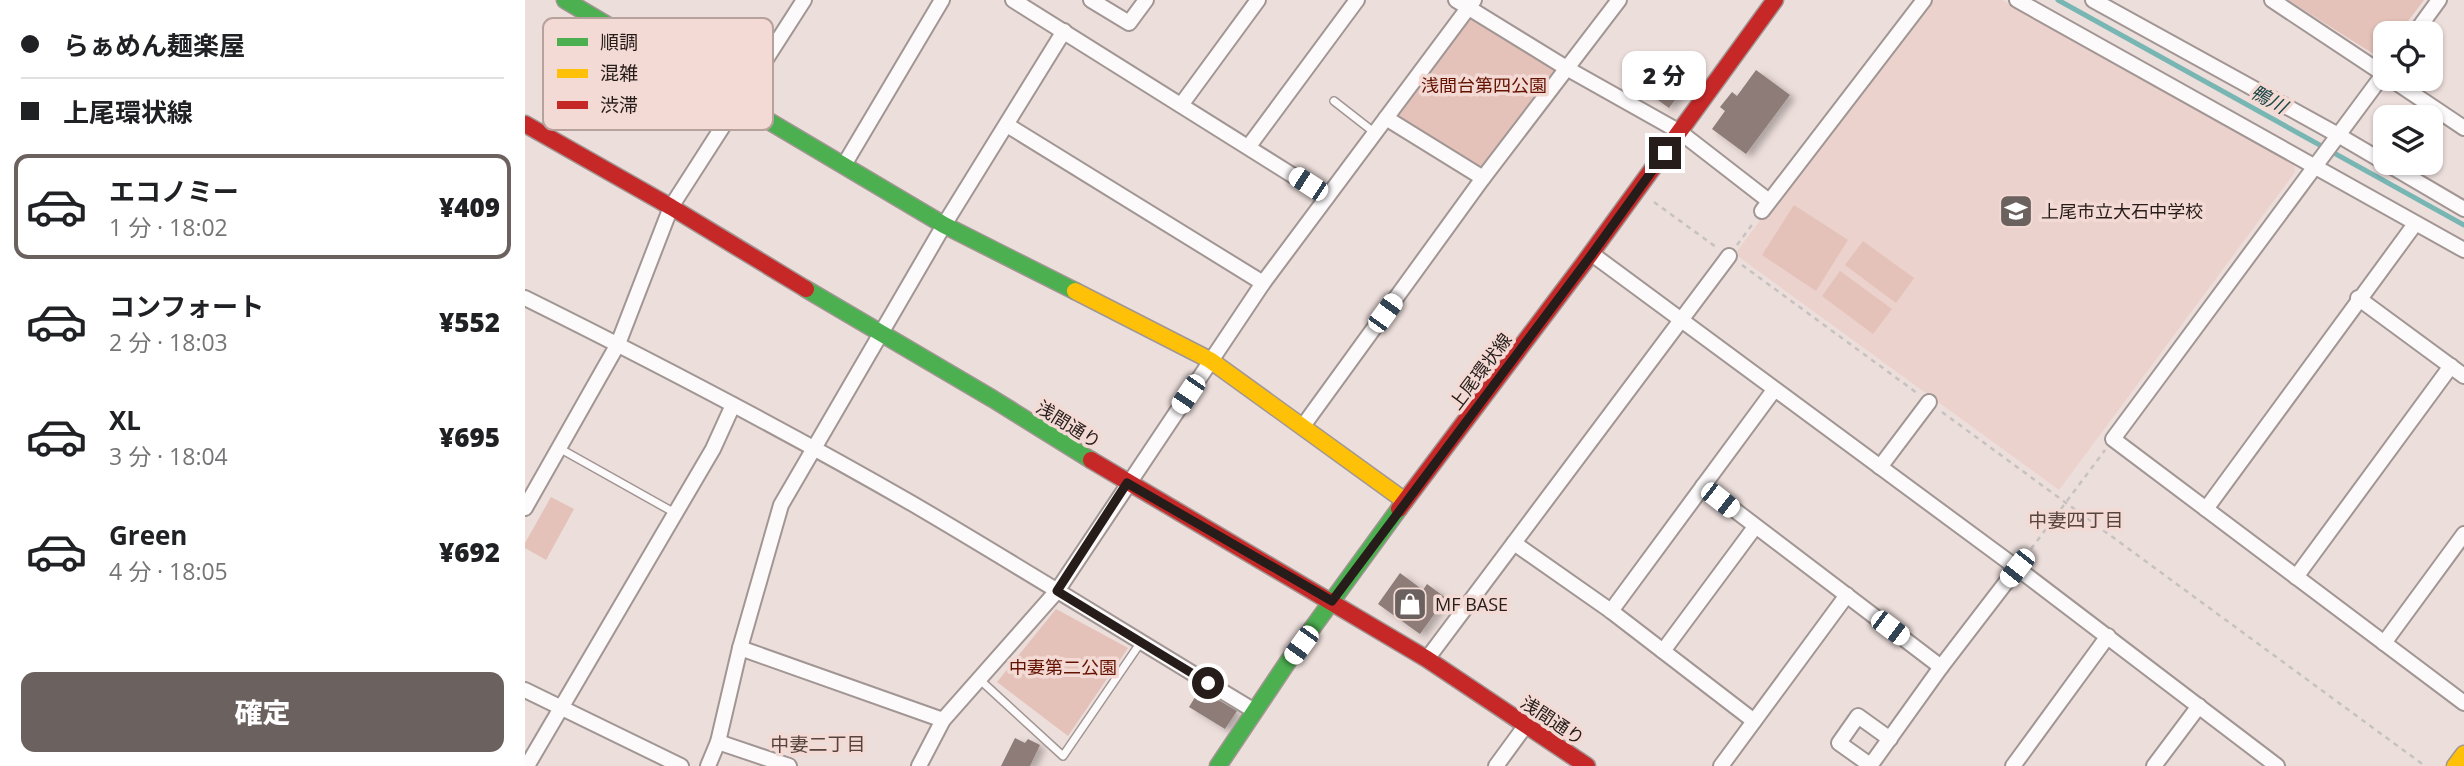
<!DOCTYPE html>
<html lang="ja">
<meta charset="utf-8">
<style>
:root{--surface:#fff;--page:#f2f2f2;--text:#202124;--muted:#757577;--line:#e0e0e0;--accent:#6b615e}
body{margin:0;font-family:"Open Sans","Noto Sans JP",sans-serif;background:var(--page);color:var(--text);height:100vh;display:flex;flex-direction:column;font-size:26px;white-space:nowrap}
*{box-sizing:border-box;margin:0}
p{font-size:23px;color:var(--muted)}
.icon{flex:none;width:38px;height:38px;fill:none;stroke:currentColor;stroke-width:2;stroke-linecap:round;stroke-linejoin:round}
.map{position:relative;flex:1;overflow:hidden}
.sheet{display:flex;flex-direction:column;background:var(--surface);width:525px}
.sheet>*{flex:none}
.guide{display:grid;align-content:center;height:154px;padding:0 21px;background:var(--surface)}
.tools{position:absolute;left:1848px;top:21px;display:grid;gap:14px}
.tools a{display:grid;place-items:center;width:70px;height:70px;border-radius:14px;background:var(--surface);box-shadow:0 2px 5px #0004;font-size:35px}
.end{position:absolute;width:32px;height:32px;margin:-16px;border:9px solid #261d1b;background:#fff;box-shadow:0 0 0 4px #fff}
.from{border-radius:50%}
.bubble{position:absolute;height:49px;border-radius:14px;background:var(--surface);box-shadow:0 2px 5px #0004;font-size:23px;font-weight:800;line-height:49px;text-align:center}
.car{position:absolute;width:21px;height:42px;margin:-21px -10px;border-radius:9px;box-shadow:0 0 5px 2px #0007;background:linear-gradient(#fff 24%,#345 0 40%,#fff 0 76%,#345 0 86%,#fff 0)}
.guide b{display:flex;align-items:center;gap:24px;height:66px;font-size:26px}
.guide b+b{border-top:2px solid var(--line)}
.guide i{width:18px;height:18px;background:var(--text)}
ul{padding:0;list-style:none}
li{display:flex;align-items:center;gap:21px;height:105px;margin:0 14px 10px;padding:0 7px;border:4px solid transparent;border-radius:14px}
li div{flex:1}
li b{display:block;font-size:26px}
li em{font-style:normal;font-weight:800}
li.current{border-color:var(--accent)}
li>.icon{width:63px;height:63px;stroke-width:1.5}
.cta{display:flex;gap:14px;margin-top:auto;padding:14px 21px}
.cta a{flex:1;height:80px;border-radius:14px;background:var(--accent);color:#fff;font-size:28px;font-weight:800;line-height:80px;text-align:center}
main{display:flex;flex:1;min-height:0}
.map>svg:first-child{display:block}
.built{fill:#ebd2cd}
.green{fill:#e4c2b9}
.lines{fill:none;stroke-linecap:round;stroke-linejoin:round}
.stream{stroke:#78b6b4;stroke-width:5}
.building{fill:#8d7c77;filter:url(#shadow)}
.lane-casing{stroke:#a19694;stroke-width:10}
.street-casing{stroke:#a19694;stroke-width:18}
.fast-casing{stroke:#a19694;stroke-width:19}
.slow-casing{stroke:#a19694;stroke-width:19}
.jam-casing{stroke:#a19694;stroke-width:19}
.path{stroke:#c6c2c0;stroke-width:2.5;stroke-dasharray:5 5;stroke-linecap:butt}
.lane{stroke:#fcfafa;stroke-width:7}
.street{stroke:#fcfafa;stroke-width:14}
.fast{stroke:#4caf50;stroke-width:16}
.slow{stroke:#ffc107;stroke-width:16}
.jam{stroke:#c62828;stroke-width:16}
.route{stroke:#261d1b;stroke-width:9}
.labels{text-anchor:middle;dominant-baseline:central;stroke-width:7;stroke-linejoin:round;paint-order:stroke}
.park-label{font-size:18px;fill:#641200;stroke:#f3dad4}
.poi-label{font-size:18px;fill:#261d1b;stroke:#f3dad4;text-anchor:start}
.street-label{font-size:18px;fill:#261d1b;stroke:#f3dad4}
.water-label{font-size:19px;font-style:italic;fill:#1b4646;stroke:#f3dad4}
.neighbourhood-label{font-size:19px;fill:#58443f;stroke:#f3dad4}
.key{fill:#f3dad4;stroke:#b6a19c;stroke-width:2}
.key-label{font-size:19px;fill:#261d1b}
</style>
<main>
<section class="sheet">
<div class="guide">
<b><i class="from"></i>らぁめん麺楽屋</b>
<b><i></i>上尾環状線</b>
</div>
<ul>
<li class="current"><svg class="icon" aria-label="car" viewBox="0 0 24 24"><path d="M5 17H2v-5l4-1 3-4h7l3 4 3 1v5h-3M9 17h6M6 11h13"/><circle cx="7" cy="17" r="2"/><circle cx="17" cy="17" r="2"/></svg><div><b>エコノミー</b><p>1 分 · 18:02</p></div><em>¥409</em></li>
<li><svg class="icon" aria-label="car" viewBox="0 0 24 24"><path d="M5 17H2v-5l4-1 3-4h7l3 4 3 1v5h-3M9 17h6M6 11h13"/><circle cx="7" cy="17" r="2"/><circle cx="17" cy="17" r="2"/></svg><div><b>コンフォート</b><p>2 分 · 18:03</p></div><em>¥552</em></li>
<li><svg class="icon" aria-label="car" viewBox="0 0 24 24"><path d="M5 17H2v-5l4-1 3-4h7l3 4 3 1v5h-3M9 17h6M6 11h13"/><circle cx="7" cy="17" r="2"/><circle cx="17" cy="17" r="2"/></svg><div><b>XL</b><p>3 分 · 18:04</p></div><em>¥695</em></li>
<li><svg class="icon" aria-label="car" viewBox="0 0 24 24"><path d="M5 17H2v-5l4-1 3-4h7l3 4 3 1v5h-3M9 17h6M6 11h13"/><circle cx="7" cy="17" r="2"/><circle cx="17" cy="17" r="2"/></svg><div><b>Green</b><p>4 分 · 18:05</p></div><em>¥692</em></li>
</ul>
<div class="cta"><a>確定</a></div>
</section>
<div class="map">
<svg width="1939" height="766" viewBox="0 0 1939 766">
<defs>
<filter id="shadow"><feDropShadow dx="5.5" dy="3.5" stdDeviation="3.5" flood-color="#0004"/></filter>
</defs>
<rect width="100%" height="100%" fill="#ecdedb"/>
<polygon class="built" points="1402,0 1477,0 1769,162 1770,172 1534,490 1214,257 1212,251"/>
<g class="green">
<polygon points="1763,0 1899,0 1874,33 1860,33 1860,52 1850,55"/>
<polygon points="946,15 1034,70 958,173 871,120"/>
<polygon points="1269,205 1323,240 1291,291 1237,255"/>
<polygon points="1338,241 1389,278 1371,303 1320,265"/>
<polygon points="1315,271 1367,309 1348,334 1297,296"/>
<polygon points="26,497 49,509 21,560 0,548 0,543"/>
<polygon points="531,609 603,648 543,736 472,682"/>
</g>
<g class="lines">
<polyline class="stream" points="1533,0 1939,225"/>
</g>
<g class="building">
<polygon points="1231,70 1265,95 1221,154 1187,129 1200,111 1195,107 1207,92 1212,96"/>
<polygon points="1131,72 1157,91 1144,108 1119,90"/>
<polygon points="875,573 898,590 902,584 921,598 895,634 853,604"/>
<polygon points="675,689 712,711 700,729 664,707"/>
<polygon points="490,738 500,743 503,739 515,745 505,766 476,766"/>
</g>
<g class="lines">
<g class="lane-casing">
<g id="lane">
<polyline points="809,101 850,133"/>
<polyline points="34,448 150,513"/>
<polyline points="454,679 538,756 616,642"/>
</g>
</g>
<g class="street-casing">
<g id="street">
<polyline points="488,0 802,197"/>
<polyline points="566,0 604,23 621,0"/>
<polyline points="931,0 1043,69 1155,132 1244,201"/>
<polyline points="1492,0 1939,250"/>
<polyline points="1568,0 1813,135 1939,209"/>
<polyline points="1747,0 1860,75"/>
<polyline points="1890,33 1914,0"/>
<polyline points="1860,72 1588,439 1939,703"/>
<polyline points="1866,79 1939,128"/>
<polyline points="656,105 733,0"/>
<polyline points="861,118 958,178"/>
<polyline points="482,125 738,283"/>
<polyline points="724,146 832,0"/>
<polyline points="319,165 417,0"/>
<polyline points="1237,211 1399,0"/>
<polyline points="1067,254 1492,568 1752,766"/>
<path d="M0,298C131,363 261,431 388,504C502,571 615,642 728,710"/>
<polyline points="1833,298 1939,376"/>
<polyline points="778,426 958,178 1094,0"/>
<polyline points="1355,467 1404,402"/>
<polyline points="1178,486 1416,667"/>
<polyline points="0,508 93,344 146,207 279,0"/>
<polyline points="1681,509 1890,224"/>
<polyline points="989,543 1086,611 1229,721"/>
<polyline points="1771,577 1926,366"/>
<polyline points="1086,611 1249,390"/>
<polyline points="1859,643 1939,534"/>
<polyline points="215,648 418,720"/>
<polyline points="1138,651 1230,527"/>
<polyline points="902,659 1204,256"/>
<polyline points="0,690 156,766"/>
<polyline points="193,742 264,766"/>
<polyline points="1345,765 1314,743 1333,716 1365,739"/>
<polyline points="2,766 188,449 208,405"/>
<polyline points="183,766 193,742 215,648 256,505 419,225 539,31"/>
<polyline points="394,766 418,720 532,591 738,283 949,0"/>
<polyline points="971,766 1001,725"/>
<polyline points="1196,766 1322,595"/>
<polyline points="1345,766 1416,667 1492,568"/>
<polyline points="1488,766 1583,636"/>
<polyline points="1629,766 1674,706"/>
</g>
</g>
<g class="fast-casing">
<g id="fast">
<polyline points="40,0 419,225 550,291"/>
<polyline points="281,289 468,399 566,460"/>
<polyline points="693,766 764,660 874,509"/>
</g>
</g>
<g class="slow-casing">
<g id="slow">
<polyline points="550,291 685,360 880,501"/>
<polyline points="1930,766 1939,754"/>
</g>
</g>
<g class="jam-casing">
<g id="jam">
<polyline points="0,124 146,207 281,289"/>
<polyline points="566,460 902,659 1062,766"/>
<polyline points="874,509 1059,263 1250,0"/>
</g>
</g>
<g class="path">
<polyline points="1129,202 1191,247"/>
<polyline points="1212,245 1229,222"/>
<polyline points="1217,265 1392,393"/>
<polyline points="1417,412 1900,766"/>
<polyline points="1500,557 1580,450"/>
</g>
<use href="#lane" class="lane"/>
<use href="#street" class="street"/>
<use href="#fast" class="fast"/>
<use href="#slow" class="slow"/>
<use href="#jam" class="jam"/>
</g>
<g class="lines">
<polyline class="route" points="683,683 532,591 602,483 807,601 1067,254 1140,153"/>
</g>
<defs>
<g id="school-square" transform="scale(1.75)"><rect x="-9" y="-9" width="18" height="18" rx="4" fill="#6b615e" stroke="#f3dad4"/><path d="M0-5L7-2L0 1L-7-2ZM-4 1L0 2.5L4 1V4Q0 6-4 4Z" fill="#fff"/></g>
<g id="shop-square" transform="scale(1.75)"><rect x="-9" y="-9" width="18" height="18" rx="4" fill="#6b615e" stroke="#f3dad4"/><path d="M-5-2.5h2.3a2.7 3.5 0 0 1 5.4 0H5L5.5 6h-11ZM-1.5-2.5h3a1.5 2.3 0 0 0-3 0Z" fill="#fff"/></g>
</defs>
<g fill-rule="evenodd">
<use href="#school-square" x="1491" y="211"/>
<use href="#shop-square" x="885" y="604"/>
</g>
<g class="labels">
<g class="park-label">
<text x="959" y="85">浅間台第四公園</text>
<text x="538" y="667">中妻第二公園</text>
</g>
<g class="poi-label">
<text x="1516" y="211">上尾市立大石中学校</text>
<text x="910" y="604">MF BASE</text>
</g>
<g class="street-label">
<text transform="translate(955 371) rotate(-53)">上尾環状線</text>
<text transform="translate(544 424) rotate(32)">浅間通り</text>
<text transform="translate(1028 720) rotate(34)">浅間通り</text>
</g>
<g class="water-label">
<text transform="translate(1744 99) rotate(29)">鴨川</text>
</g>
<g class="neighbourhood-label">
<text x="1551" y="520">中妻四丁目</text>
<text x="293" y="744">中妻二丁目</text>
</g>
</g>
<rect x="18" y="18" width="230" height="112" rx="10" class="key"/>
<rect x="32" y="38" width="31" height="8" fill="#4caf50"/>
<rect x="32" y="69" width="31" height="9" fill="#ffc107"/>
<rect x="32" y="101" width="31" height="8" fill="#c62828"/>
<g class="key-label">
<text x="75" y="49">順調</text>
<text x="75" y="80">混雑</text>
<text x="75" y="112">渋滞</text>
</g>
</svg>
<div class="tools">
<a><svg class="icon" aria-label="locate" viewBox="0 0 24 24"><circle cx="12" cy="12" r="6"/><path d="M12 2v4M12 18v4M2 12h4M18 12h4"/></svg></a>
<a><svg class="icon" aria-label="layers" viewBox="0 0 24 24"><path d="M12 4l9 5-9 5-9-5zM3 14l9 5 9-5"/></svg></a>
</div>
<i class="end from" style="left:683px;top:683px"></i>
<i class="end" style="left:1140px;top:153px"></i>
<div class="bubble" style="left:1097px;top:51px;width:84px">2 分</div>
<i class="car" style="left:783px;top:184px;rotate:303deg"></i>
<i class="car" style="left:860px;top:313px;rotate:36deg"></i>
<i class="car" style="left:663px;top:394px;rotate:214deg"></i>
<i class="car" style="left:1195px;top:500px;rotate:128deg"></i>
<i class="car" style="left:1492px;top:568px;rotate:218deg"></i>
<i class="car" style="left:1365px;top:628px;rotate:127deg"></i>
<i class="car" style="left:776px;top:645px;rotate:216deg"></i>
</div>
</main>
